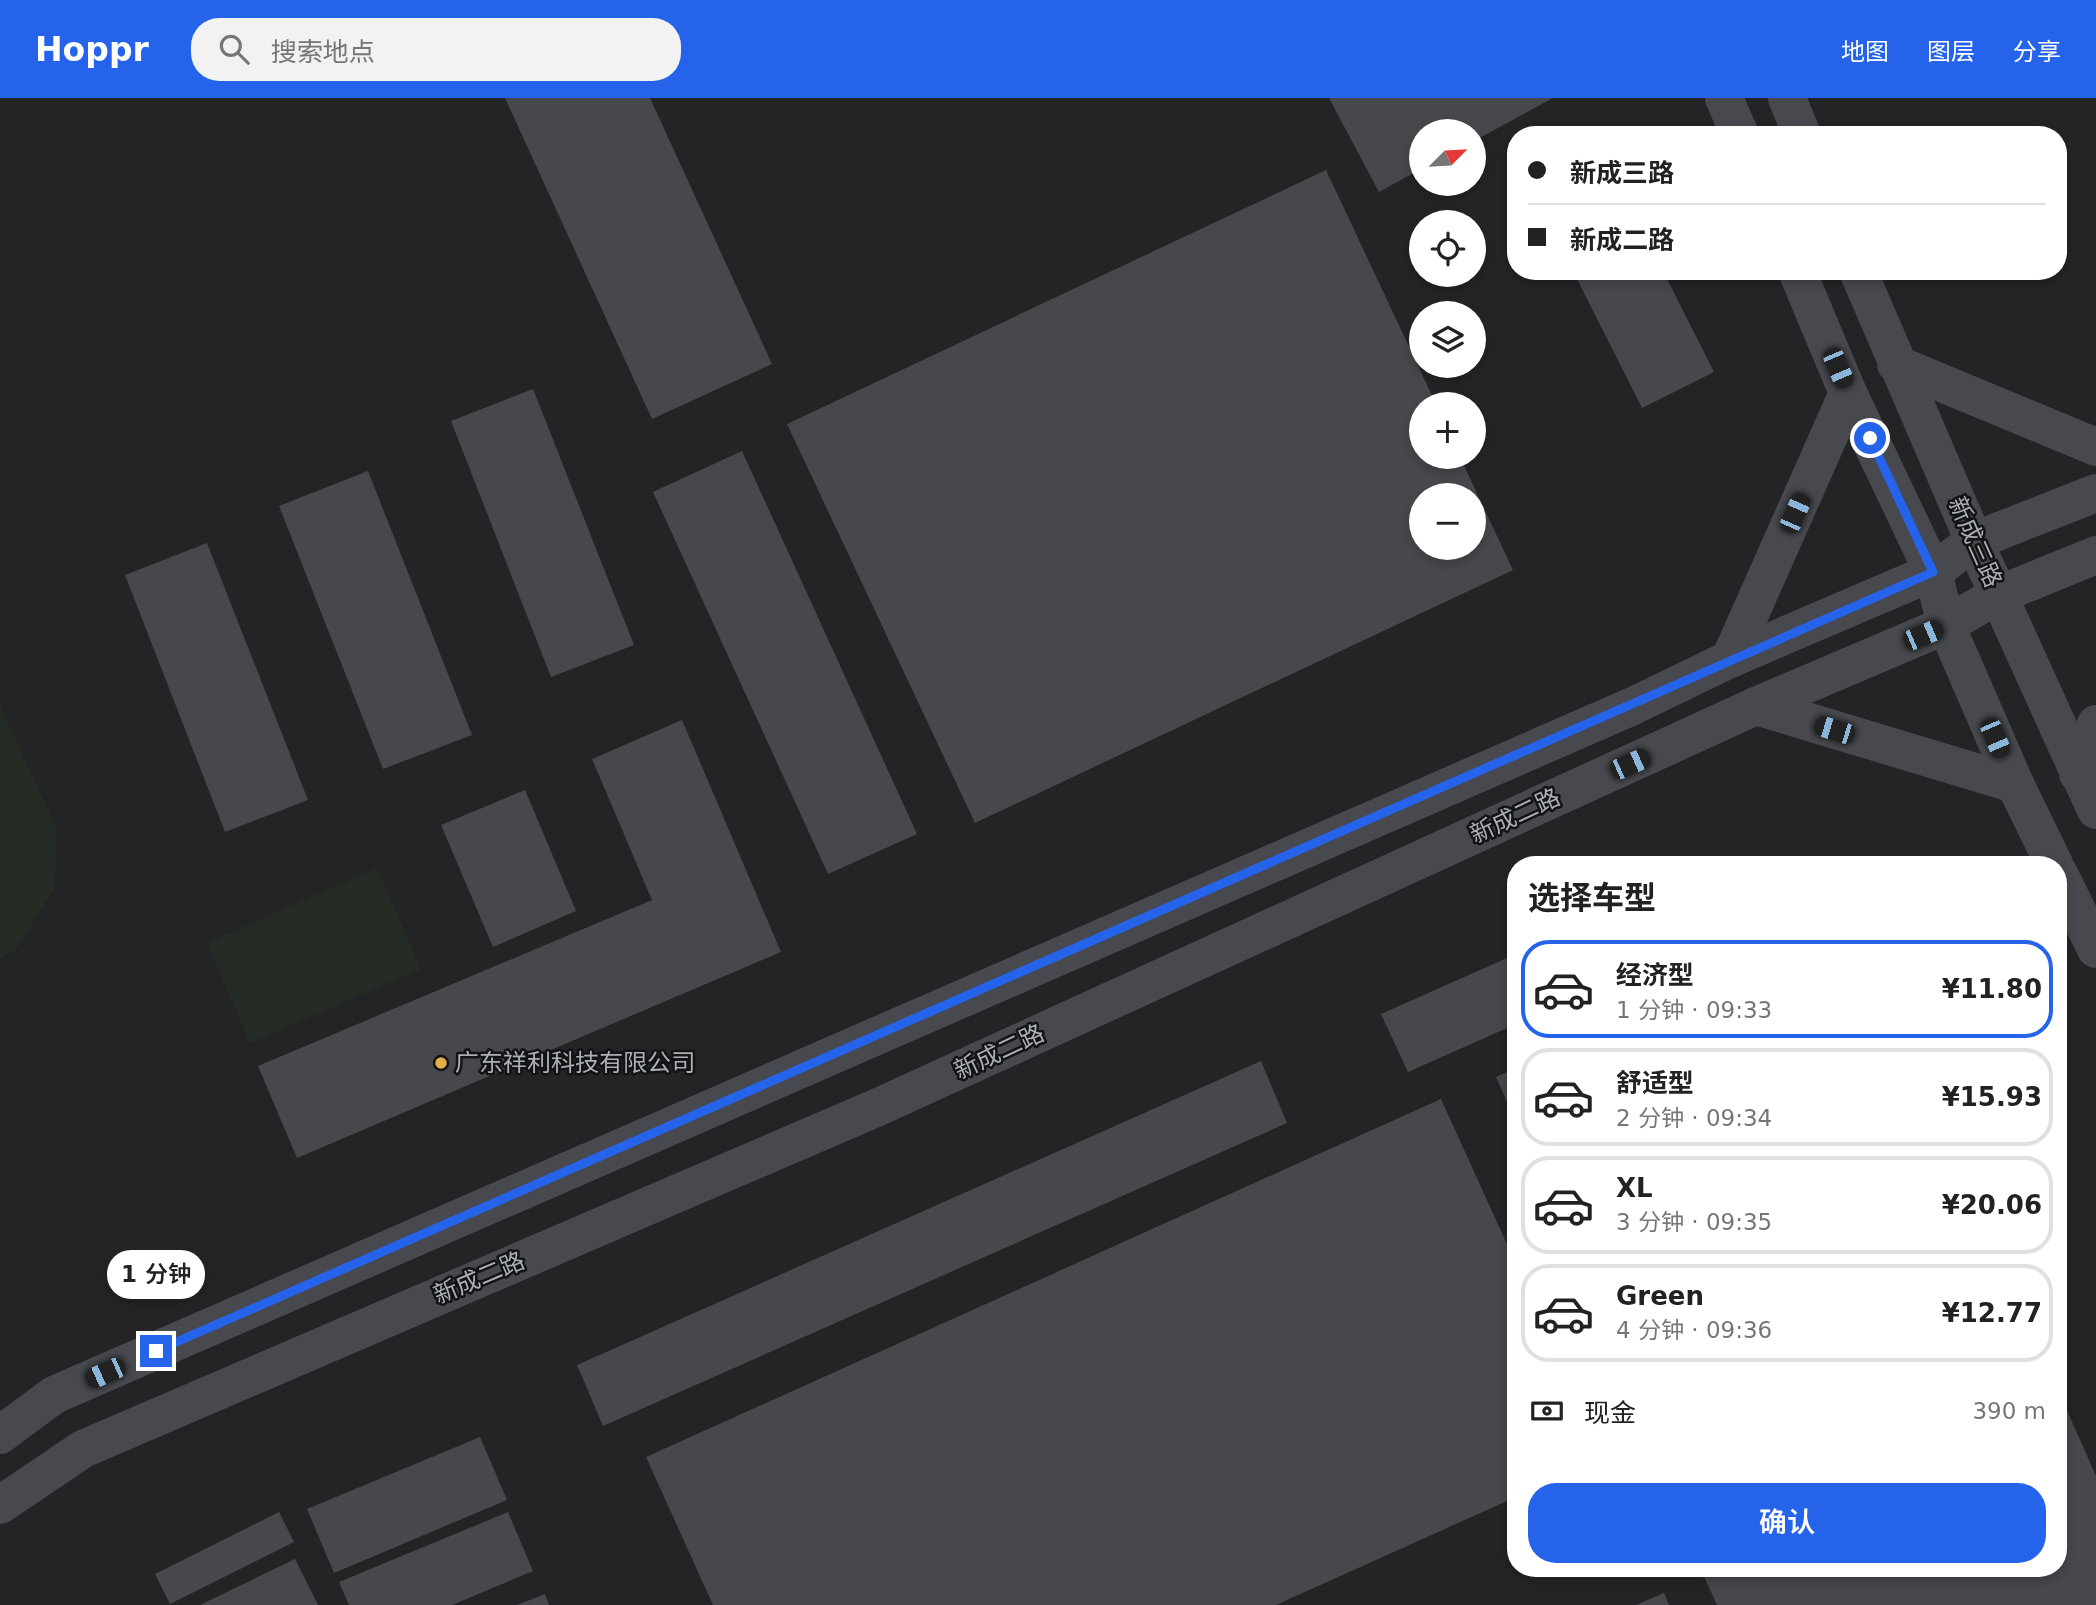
<!DOCTYPE html>
<html lang="zh">
<meta charset="utf-8">
<style>
:root{--surface:#fff;--page:#f2f2f2;--text:#222;--muted:#767676;--line:#e0e0e0;--accent:#2563eb}
body{margin:0;font-family:"DejaVu Sans","Noto Sans SC",sans-serif;background:var(--page);color:var(--text);height:100vh;display:flex;flex-direction:column;font-size:26px;white-space:nowrap}
*{box-sizing:border-box;margin:0}
p{font-size:23px;color:var(--muted)}
.icon{flex:none;width:38px;height:38px;fill:none;stroke:currentColor;stroke-width:2;stroke-linecap:round;stroke-linejoin:round}
.map{position:relative;flex:1;overflow:hidden}
.panel{position:absolute;left:1507px;top:758px;width:560px;height:721px;display:flex;flex-direction:column;background:var(--surface);border-radius:28px;box-shadow:0 4px 10px #0003}
.panel>*{flex:none}
.guide{position:absolute;left:1507px;top:28px;width:560px;height:154px;border-radius:28px;box-shadow:0 4px 10px #0003;display:grid;align-content:center;height:154px;padding:0 21px;background:var(--surface)}
.needle{width:46px;rotate:66deg}
.tools{position:absolute;left:1409px;top:21px;display:grid;gap:14px}
.tools a{display:grid;place-items:center;width:77px;height:77px;border-radius:50%;background:var(--surface);box-shadow:0 4px 10px #0003;font-size:35px}
.end{position:absolute;width:32px;height:32px;margin:-16px;border:9px solid #2563eb;background:#fff;box-shadow:0 0 0 4px #fff}
.from{border-radius:50%}
.bubble{position:absolute;height:49px;border-radius:24px;background:var(--surface);box-shadow:0 4px 10px #0003;font-size:23px;font-weight:600;line-height:49px;text-align:center}
.car{position:absolute;width:21px;height:42px;margin:-21px -10px;border-radius:9px;box-shadow:0 0 5px 2px #0007;background:linear-gradient(#222 24%,#8ab4d8 0 40%,#222 0 76%,#8ab4d8 0 86%,#222 0)}
.guide b{display:flex;align-items:center;gap:24px;height:66px;font-size:26px}
.guide b+b{border-top:2px solid var(--line)}
.guide i{width:18px;height:18px;background:var(--text)}
ul{padding:0;list-style:none}
li{display:flex;align-items:center;gap:21px;height:98px;margin:0 14px 10px;padding:0 7px;border:4px solid var(--line);border-radius:28px}
li div{flex:1}
li b{display:block;font-size:26px}
li em{font-style:normal;font-weight:600}
li.active{border-color:var(--accent)}
li>.icon{width:63px;height:63px;stroke-width:1.5}
h2{padding:0 21px;font-size:32px;line-height:84px}
.pay{display:flex;align-items:center;gap:18px;height:77px;padding:0 21px;font-size:26px}
.pay p{margin-inline-start:auto}
.action{display:flex;gap:14px;margin-top:auto;padding:14px 21px}
.action a{flex:1;height:80px;border-radius:28px;background:var(--accent);color:#fff;font-size:28px;font-weight:600;line-height:80px;text-align:center}
header{display:flex;align-items:center;gap:42px;box-sizing:border-box;height:98px;padding:0 35px;background:var(--accent);color:#fff}
header strong{font-size:33px}
nav{display:flex;gap:38px;margin-inline-start:auto;font-size:24px}
.search{width:490px;height:63px;background:var(--page);display:flex;align-items:center;gap:18px;box-sizing:border-box;padding:0 24px;border-radius:28px;color:var(--muted);font-size:26px}
.map>svg:first-child{display:block}
.built{fill:#242426;fill-rule:evenodd}
.green{fill:#242c25}
.building{fill:#47484c;fill-rule:evenodd}
.lines{fill:none;stroke-linecap:round;stroke-linejoin:round}
.secondary{stroke:#47494e;stroke-width:38}
.route{stroke:#2563eb;stroke-width:9}
.poi-dot{fill:#e2ae47;stroke:#131314;stroke-width:2.5}
.labels{text-anchor:middle;dominant-baseline:central;stroke-width:5;stroke-linejoin:round;paint-order:stroke}
.street-label{font-size:24px;fill:#abafb8;stroke:#131314}
.poi-label{font-size:24px;fill:#abafb8;stroke:#131314;text-anchor:start}
</style>
<header>
<strong>Hoppr</strong>
<div class="search"><svg class="icon" aria-label="search" viewBox="0 0 24 24"><circle cx="10" cy="10" r="6"/><path d="M15 15l6 6"/></svg>搜索地点</div>
<nav><a>地图</a><a>图层</a><a>分享</a></nav>
</header>
<div class="map">
<svg width="2096" height="1507" viewBox="0 0 2096 1507">
<rect width="100%" height="100%" fill="#181819"/>
<path class="built" d="M0,0H2096V1507H0ZM1421,33H1474V86H1421ZM1516,37H2058V173H1516ZM1421,124H1474V177H1421ZM1421,215H1474V268H1421ZM1421,306H1474V359H1421ZM1421,397H1474V450H1421ZM1516,766H2058V1470H1516Z"/>
<g class="green">
<polygon points="0,608 57,731 55,789 15,853 0,860"/>
<polygon points="377,770 421,871 250,945 207,845"/>
</g>
<g class="building">
<polygon points="505,0 650,0 772,266 652,321"/>
<polygon points="1329,0 1553,0 1474,43 1474,33 1421,33 1421,71 1379,94"/>
<path d="M1326,72L1436,306H1421V359H1460L1513,472L975,725L787,326ZM1421,397H1474V450H1421Z"/>
<polygon points="1573,173 1663,173 1714,274 1642,310"/>
<polygon points="533,291 634,547 551,579 451,323"/>
<polygon points="742,353 917,736 828,776 653,394"/>
<polygon points="368,373 472,637 383,671 279,408"/>
<polygon points="207,445 308,702 225,734 125,477"/>
<polygon points="682,622 781,854 297,1060 258,968 652,802 592,661"/>
<polygon points="525,692 576,813 493,849 441,727"/>
<polygon points="1516,856 1516,926 1408,974 1381,916"/>
<polygon points="1261,963 1287,1025 603,1328 577,1267"/>
<polygon points="1516,970 1516,1024 1496,979"/>
<polygon points="1441,1001 1516,1166 1516,1399 1276,1507 713,1507 646,1359"/>
<polygon points="2065,1308 2096,1378 2096,1507 1717,1507 1700,1470 2058,1470 2058,1311"/>
<polygon points="480,1339 507,1402 334,1475 307,1411"/>
<polygon points="279,1414 294,1444 170,1506 155,1476"/>
<polygon points="508,1414 533,1473 452,1507 349,1507 339,1484"/>
<polygon points="295,1461 318,1507 200,1507"/>
<polygon points="1664,1495 1669,1507 1636,1507"/>
<polygon points="545,1496 549,1507 517,1507"/>
</g>
<g class="lines">
<g class="secondary">
<polyline points="1724,0 1740,37"/>
<polyline points="1787,0 1802,37"/>
<polyline points="1797,173 1848,295 1933,474 1946,527 2015,686 2054,766"/>
<polyline points="1858,173 1974,443 2096,712"/>
<polyline points="1896,266 2096,349"/>
<polyline points="1730,561 1848,295"/>
<polyline points="1756,608 2015,686"/>
<polyline points="2078,676 2096,626"/>
<polyline points="2058,774 2096,851"/>
<polyline points="0,1337 54,1297 1633,608 1730,561 1933,474 1974,443 2096,395"/>
<polyline points="0,1407 83,1351 876,1010 1756,608 1946,527 1998,497 2096,457"/>
</g>
</g>
<g class="lines">
<polyline class="route" points="156,1253 1933,474 1870,340"/>
</g>
<circle class="poi-dot" cx="441" cy="965" r="7"/>
<g class="labels">
<g class="street-label">
<text transform="translate(1975 444) rotate(66)">新成三路</text>
<text transform="translate(1515 718) rotate(-25)">新成二路</text>
<text transform="translate(999 954) rotate(-25)">新成二路</text>
<text transform="translate(479 1180) rotate(-23)">新成二路</text>
</g>
<g class="poi-label">
<text x="455" y="965">广东祥利科技有限公司</text>
</g>
</g>
</svg>
<div class="tools">
<a><svg class="needle" viewBox="-14 -14 28 28"><path d="M0-13l5 13h-10z" fill="#e53935"/><path d="M0 13l5-13h-10z" fill="#767676"/></svg></a>
<a><svg class="icon" aria-label="locate" viewBox="0 0 24 24"><circle cx="12" cy="12" r="6"/><path d="M12 2v4M12 18v4M2 12h4M18 12h4"/></svg></a>
<a><svg class="icon" aria-label="layers" viewBox="0 0 24 24"><path d="M12 4l9 5-9 5-9-5zM3 14l9 5 9-5"/></svg></a>
<a>+</a>
<a>−</a>
</div>
<i class="end from" style="left:1870px;top:340px"></i>
<i class="end" style="left:156px;top:1253px"></i>
<div class="bubble" style="left:107px;top:1152px;width:98px">1 分钟</div>
<i class="car" style="left:1838px;top:270px;rotate:157deg"></i>
<i class="car" style="left:1795px;top:415px;rotate:24deg"></i>
<i class="car" style="left:1923px;top:537px;rotate:67deg"></i>
<i class="car" style="left:1834px;top:632px;rotate:287deg"></i>
<i class="car" style="left:1995px;top:640px;rotate:157deg"></i>
<i class="car" style="left:1630px;top:666px;rotate:66deg"></i>
<i class="car" style="left:105px;top:1275px;rotate:246deg"></i>
<div class="guide">
<b><i class="from"></i>新成三路</b>
<b><i></i>新成二路</b>
</div>
<section class="panel">
<h2>选择车型</h2>
<ul>
<li class="active"><svg class="icon" aria-label="car" viewBox="0 0 24 24"><path d="M5 17H2v-5l4-1 3-4h7l3 4 3 1v5h-3M9 17h6M6 11h13"/><circle cx="7" cy="17" r="2"/><circle cx="17" cy="17" r="2"/></svg><div><b>经济型</b><p>1 分钟 · 09:33</p></div><em>¥11.80</em></li>
<li><svg class="icon" aria-label="car" viewBox="0 0 24 24"><path d="M5 17H2v-5l4-1 3-4h7l3 4 3 1v5h-3M9 17h6M6 11h13"/><circle cx="7" cy="17" r="2"/><circle cx="17" cy="17" r="2"/></svg><div><b>舒适型</b><p>2 分钟 · 09:34</p></div><em>¥15.93</em></li>
<li><svg class="icon" aria-label="car" viewBox="0 0 24 24"><path d="M5 17H2v-5l4-1 3-4h7l3 4 3 1v5h-3M9 17h6M6 11h13"/><circle cx="7" cy="17" r="2"/><circle cx="17" cy="17" r="2"/></svg><div><b>XL</b><p>3 分钟 · 09:35</p></div><em>¥20.06</em></li>
<li><svg class="icon" aria-label="car" viewBox="0 0 24 24"><path d="M5 17H2v-5l4-1 3-4h7l3 4 3 1v5h-3M9 17h6M6 11h13"/><circle cx="7" cy="17" r="2"/><circle cx="17" cy="17" r="2"/></svg><div><b>Green</b><p>4 分钟 · 09:36</p></div><em>¥12.77</em></li>
</ul>
<div class="pay"><svg class="icon" aria-label="cash" viewBox="0 0 24 24"><path d="M3 7h18v10H3z"/><circle cx="12" cy="12" r="2"/></svg>现金<p>390 m</p></div>
<div class="action"><a>确认</a></div>
</section>
</div>
